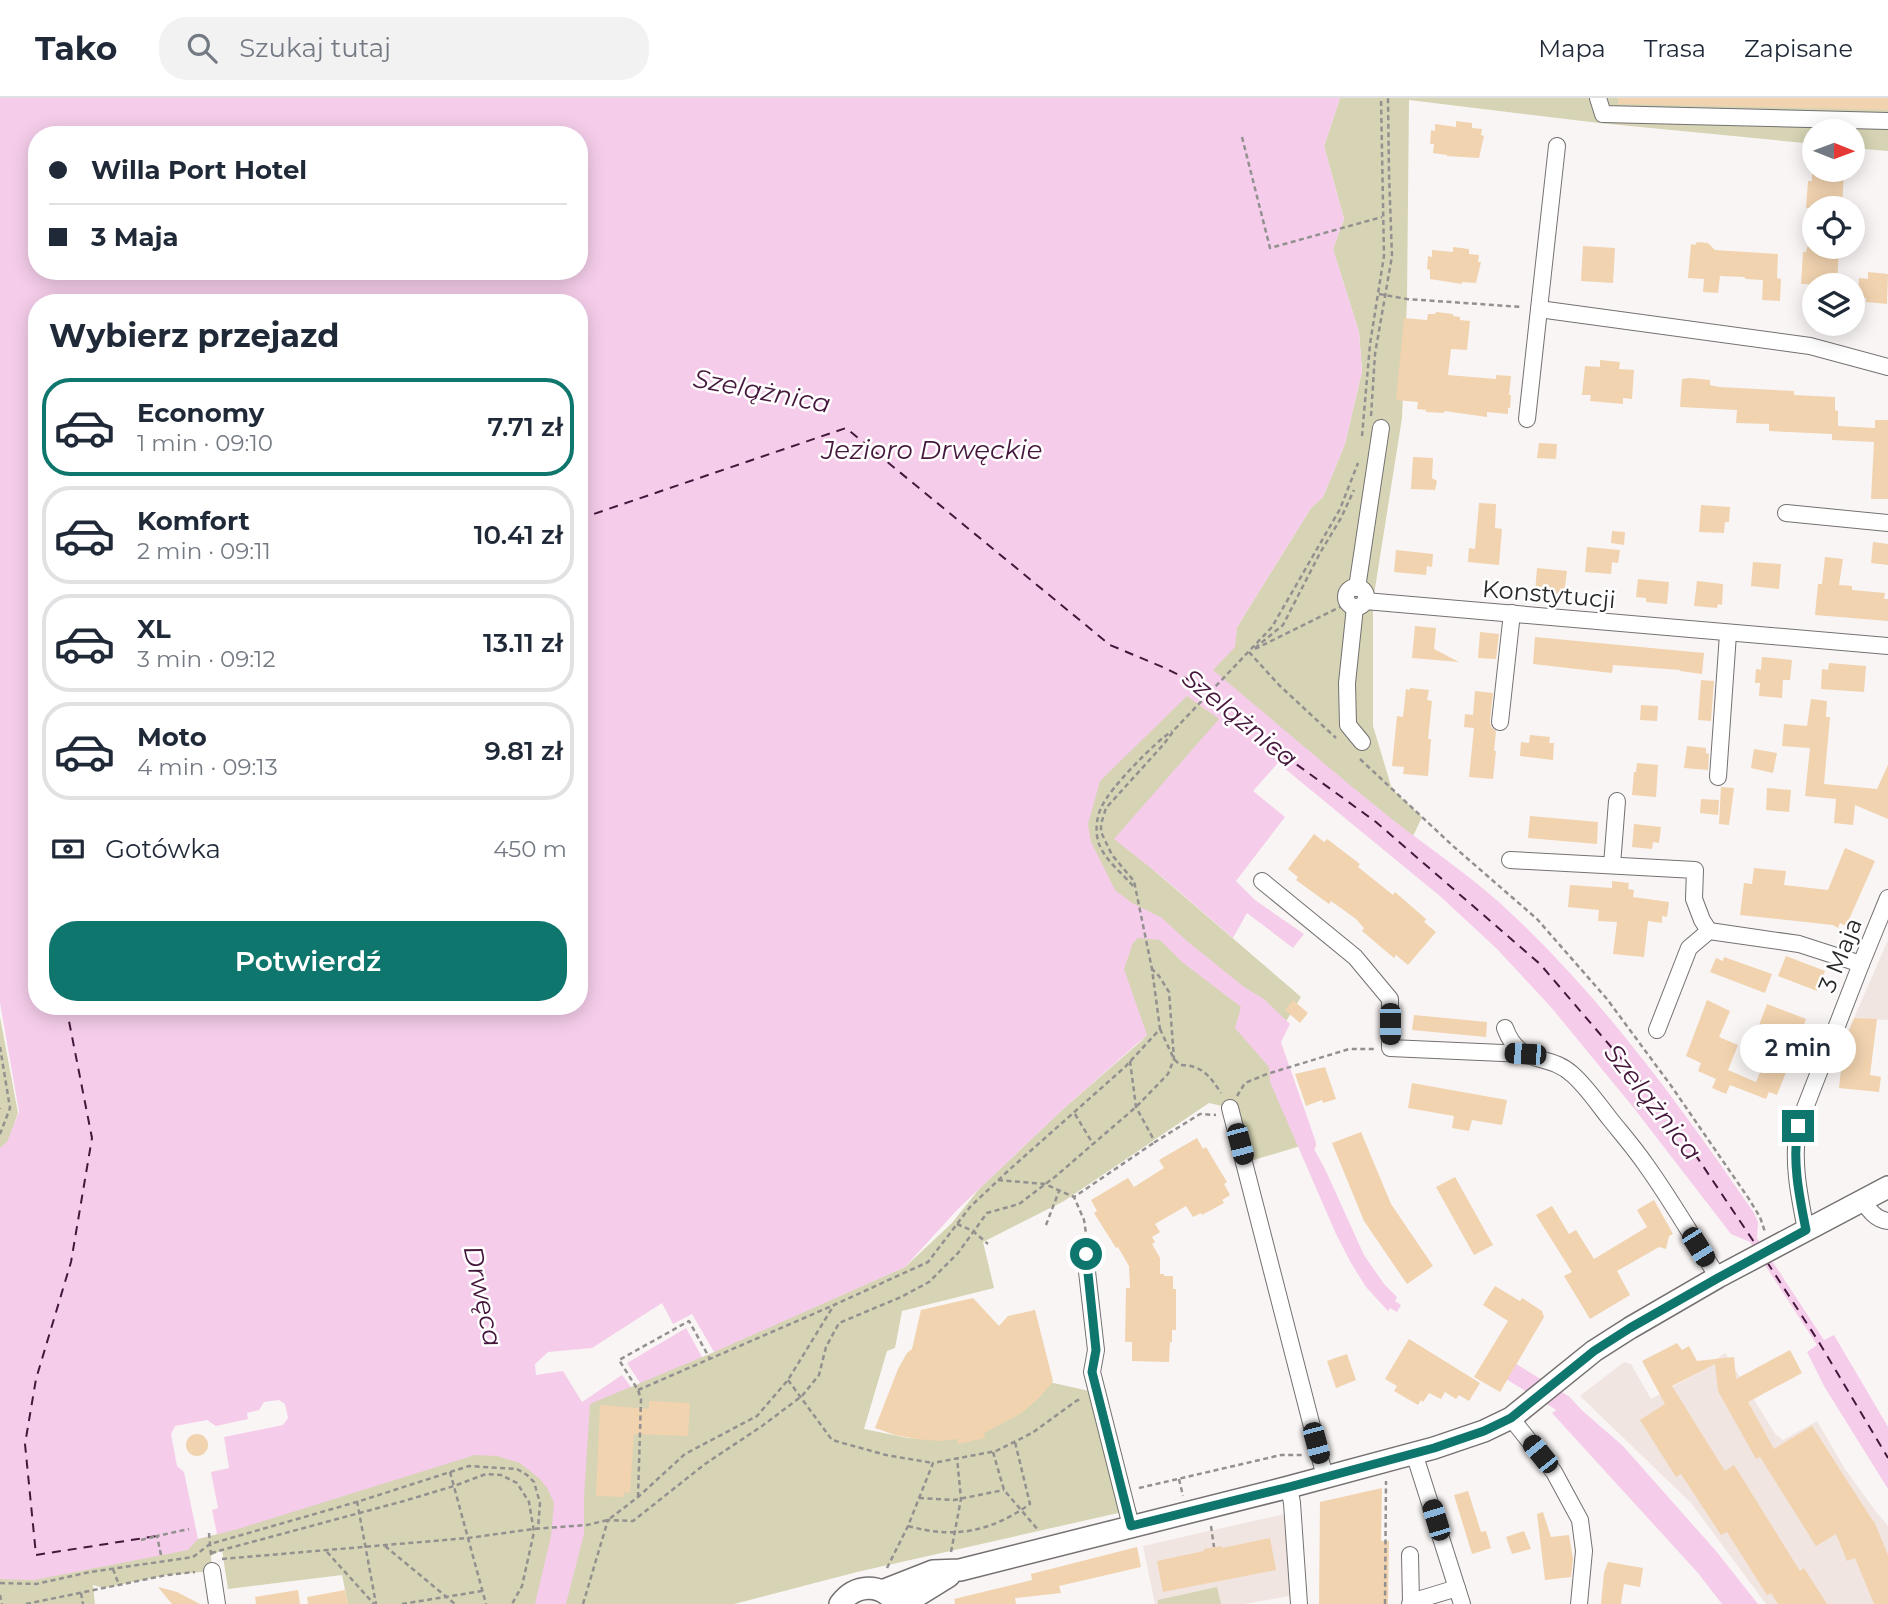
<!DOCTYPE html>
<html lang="pl">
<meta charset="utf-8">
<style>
:root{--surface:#fff;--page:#f2f2f3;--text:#1f2937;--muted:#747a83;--line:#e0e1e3;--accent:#0f766e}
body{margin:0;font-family:Montserrat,sans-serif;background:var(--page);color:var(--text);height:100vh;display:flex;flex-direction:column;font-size:26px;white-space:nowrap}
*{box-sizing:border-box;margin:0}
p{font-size:23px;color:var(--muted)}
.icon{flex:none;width:38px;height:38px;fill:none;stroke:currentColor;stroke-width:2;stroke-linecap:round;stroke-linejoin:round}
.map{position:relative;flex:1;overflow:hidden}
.drawer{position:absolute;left:28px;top:196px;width:560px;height:721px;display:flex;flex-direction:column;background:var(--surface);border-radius:28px;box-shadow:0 4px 18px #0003}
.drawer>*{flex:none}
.hud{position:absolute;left:28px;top:28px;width:560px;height:154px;border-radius:28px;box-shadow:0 4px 18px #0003;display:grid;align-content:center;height:154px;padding:0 21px;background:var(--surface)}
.needle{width:46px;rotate:91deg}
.controls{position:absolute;left:1802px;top:21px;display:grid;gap:14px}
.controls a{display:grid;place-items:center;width:63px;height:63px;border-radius:50%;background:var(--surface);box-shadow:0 4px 18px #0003;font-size:35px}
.end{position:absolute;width:32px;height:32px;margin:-16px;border:9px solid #0f766e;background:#fff;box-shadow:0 0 0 4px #fff}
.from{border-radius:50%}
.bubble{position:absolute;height:49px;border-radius:24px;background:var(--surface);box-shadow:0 4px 18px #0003;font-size:23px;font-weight:600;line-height:49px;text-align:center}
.car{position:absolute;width:21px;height:42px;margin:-21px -10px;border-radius:9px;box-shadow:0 0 5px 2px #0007;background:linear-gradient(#222 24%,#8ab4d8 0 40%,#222 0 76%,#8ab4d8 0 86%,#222 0)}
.hud b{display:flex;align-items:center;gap:24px;height:66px;font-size:26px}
.hud b+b{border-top:2px solid var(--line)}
.hud i{width:18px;height:18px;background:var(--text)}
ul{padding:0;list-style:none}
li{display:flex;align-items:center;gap:21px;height:98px;margin:0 14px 10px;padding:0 7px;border:4px solid var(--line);border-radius:28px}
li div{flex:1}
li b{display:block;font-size:26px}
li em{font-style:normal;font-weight:600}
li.on{border-color:var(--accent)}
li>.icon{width:63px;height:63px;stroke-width:1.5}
h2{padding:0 21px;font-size:32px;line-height:84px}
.pay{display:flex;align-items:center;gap:18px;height:77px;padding:0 21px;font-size:26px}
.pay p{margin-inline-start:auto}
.action{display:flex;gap:14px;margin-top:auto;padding:14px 21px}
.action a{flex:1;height:80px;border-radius:28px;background:var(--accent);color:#fff;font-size:28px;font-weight:600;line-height:80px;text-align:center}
header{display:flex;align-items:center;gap:42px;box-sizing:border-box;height:98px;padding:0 35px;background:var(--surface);border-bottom:2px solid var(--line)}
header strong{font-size:33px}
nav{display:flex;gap:38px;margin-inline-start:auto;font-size:24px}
.search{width:490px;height:63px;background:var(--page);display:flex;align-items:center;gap:18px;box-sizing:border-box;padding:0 24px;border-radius:28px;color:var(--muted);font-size:26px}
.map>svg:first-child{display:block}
.built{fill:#f1e5e1}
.green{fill:#d6d4b4;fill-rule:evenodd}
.water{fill:#f5cdea;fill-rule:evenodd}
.pier{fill:#f9f5f4}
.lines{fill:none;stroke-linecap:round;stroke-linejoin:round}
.canal{stroke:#f5cdea;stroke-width:18}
.ferry{stroke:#46173c;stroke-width:2;stroke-dasharray:9 7;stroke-linecap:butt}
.building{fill:#f1d3af}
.minor-casing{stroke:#747170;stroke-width:18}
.major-casing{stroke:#747170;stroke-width:24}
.path{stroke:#939190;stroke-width:2.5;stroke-dasharray:5 3.5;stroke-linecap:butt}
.minor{stroke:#fff;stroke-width:16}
.major{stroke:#fff;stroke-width:21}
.route{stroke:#0f766e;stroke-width:9}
.labels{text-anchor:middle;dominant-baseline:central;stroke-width:5;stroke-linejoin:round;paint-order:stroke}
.street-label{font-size:24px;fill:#2a2929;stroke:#fff}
.water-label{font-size:26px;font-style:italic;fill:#46173c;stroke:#fff}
</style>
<header>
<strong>Tako</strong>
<div class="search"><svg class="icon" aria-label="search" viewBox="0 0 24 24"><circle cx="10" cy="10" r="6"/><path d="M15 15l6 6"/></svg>Szukaj tutaj</div>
<nav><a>Mapa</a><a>Trasa</a><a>Zapisane</a></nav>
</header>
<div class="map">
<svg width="1888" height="1506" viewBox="0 0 1888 1506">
<rect width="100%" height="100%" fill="#f9f5f4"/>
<g class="built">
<polygon points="1888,842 1888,922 1854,920"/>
<polygon points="1725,1255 1776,1337 1783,1342 1817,1323 1845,1371 1877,1415 1888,1428 1888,1506 1766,1506 1691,1405 1580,1298 1624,1264 1631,1266 1651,1301 1694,1277"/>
<polygon points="1284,1416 1290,1498 1244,1506 1155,1506 1143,1448"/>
</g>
<g class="green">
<path d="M0,0H1284L1235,549L1237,529L1311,410L1323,399L1345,346L1362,273L1359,234L1333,151L1344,121L1324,48L1340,0H1888V53L1853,50V33H1815V46L1599,25L1409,2L1407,201L1402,320L1373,503V628L1392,691L1422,719L1407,751L1227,616L1143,763L1301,899L1272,946L1307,1046L1244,1065L1230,1010L1209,1005L1064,1103L983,1144L994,1190L902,1213L895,1250L887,1253L864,1331L908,1340L940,1342L1049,1284L1098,1295L1127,1413L857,1474L734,1506H348L342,1477L228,1491L222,1452L211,1458L212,1473L167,1477L103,1490L93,1487L95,1506H0V919L18,1015L10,1038L29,1019L0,821ZM37,37H579V173H37ZM37,205H579V908H37ZM1147,938L1062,1012L979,1091L952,1125L905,1169L683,1267Z"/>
<polygon points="1217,1489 1221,1506 1158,1506 1158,1502"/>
</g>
<g class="water">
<path d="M0,0H1340L1324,48L1344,121L1333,151L1359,234L1362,273L1345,346L1323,399L1311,410L1237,529L1235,549L1213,572C1273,622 1332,673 1393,722C1433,753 1477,782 1514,818C1607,906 1682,1010 1754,1115L1758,1124L1757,1140L1824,1242L1834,1237L1888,1329V1391L1824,1288L1807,1254L1817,1247L1750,1144L1731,1136L1633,1009L1550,908L1497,851L1441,799L1278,665L1253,693L1285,719L1236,783L1255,802L1304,836L1293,850L1247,815L1233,840L1161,778L1114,741L1219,621L1187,598L1100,683L1088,726L1091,744L1115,792L1132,805L1162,820L1188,844L1218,868L1244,889L1264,901L1290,926L1281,944L1284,963L1275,967L1293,1017L1302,1029L1325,1071L1364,1157L1384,1186L1397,1199L1395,1203L1401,1207L1397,1214L1390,1210L1388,1213L1366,1189L1351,1165L1336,1136L1270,984L1269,969L1235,930L1241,909L1182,864L1160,842L1138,840L1133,845L1124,871L1147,937L1062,1012L957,1112L905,1169L714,1254L590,1306L584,1399V1436L566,1506H535L551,1438L554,1405L547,1390L540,1381L520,1365L497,1358L475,1357L238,1431L198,1441L188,1452L34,1482L0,1481V1050L7,1044L19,1014L0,905ZM37,37H579V173H37ZM37,205H579V908H37Z"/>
<polygon points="1570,1302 1623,1348 1716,1453 1758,1506 1722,1506 1698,1475 1552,1315"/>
</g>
<g class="pier">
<polygon points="662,1205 673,1226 692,1216 714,1254 702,1259 686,1230 627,1265 640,1285 631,1289 622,1277 582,1304 563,1273 536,1277 535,1266 548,1254 592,1250"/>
<polygon points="279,1302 285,1306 288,1320 283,1327 224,1339 229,1370 211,1374 218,1410 212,1412 217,1436 198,1441 184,1374 177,1368 171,1336 175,1328 207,1322 216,1328 248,1321 247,1315 259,1312 264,1304"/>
</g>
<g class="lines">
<g class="canal">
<polyline points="1271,943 1307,1046"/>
<polyline points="1512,1274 1564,1306 1580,1324"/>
</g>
<g class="ferry">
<polyline points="579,421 846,330 1110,547 1165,570 1199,587 1227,616 1376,724 1540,866 1666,1013 1756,1147"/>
<polyline points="66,908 92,1040 71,1164 36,1281 25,1346 36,1457 157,1438"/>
<polyline points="1767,1164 1817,1241 1888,1360"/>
</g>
</g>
<g class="building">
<polygon points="1618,0 1888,0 1888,12 1618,6"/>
<polygon points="1456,23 1472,25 1472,30 1482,31 1481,37 1484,38 1479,60 1447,58 1447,57 1433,55 1434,46 1430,46 1431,32 1435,33 1435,26 1456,29"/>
<polygon points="1812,72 1844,72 1842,110 1806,110 1808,83 1812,83"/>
<polygon points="1697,144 1708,145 1715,152 1778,156 1777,180 1781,181 1780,203 1762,202 1763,182 1746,181 1744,179 1720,178 1718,195 1703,194 1704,181 1688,180 1691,146 1695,147"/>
<polygon points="1583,148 1615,150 1613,185 1581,183"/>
<polygon points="1453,149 1469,151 1469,156 1479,157 1478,164 1481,164 1476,185 1462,184 1462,186 1430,181 1430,172 1427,171 1428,158 1432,159 1432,152 1453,154"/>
<polygon points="1807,149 1839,149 1837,187 1801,186 1803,154 1806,154"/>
<polygon points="1868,174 1888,176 1887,206 1866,204 1866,200 1858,199 1859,180 1868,181"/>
<polygon points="1436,214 1453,216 1453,218 1460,219 1460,222 1470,223 1467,252 1451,251 1448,277 1496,281 1496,277 1511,278 1509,297 1511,297 1510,310 1508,310 1508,316 1487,314 1487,319 1444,313 1444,315 1426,314 1426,312 1417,311 1418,304 1396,302 1404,220 1427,222 1428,216 1435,216"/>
<polygon points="1600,262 1620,264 1619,271 1634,272 1632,301 1623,300 1623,306 1590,303 1591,297 1582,297 1585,268 1600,269"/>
<polygon points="1690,280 1710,282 1710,287 1719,289 1794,293 1794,297 1835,299 1835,312 1838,313 1838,328 1875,330 1875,322 1888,322 1888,401 1871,401 1874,344 1832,342 1832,336 1769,333 1769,326 1736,325 1737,312 1680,309 1682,281"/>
<polygon points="1539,345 1557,346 1556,361 1537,360"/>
<polygon points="1413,359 1433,360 1432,380 1437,383 1435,392 1411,391"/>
<polygon points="1479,405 1496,406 1495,430 1502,431 1499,467 1468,464 1469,450 1475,451"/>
<polygon points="1701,407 1730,409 1729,424 1725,424 1724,435 1699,434"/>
<polygon points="1612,433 1625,434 1624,447 1611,445"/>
<polygon points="1873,444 1888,446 1888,467 1871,465"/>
<polygon points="1587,449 1620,452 1618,465 1612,464 1611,476 1585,474"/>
<polygon points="1396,452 1433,456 1432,469 1427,468 1426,477 1394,474"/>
<polygon points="1825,459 1843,461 1839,487 1852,488 1852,492 1885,495 1884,501 1888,501 1888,523 1815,517 1818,486 1822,486"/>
<polygon points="1753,464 1781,466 1779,491 1751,488"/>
<polygon points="1537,470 1567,473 1564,497 1535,494"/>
<polygon points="1638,481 1669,484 1667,506 1646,504 1646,500 1636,499"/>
<polygon points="1697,483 1723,486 1722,507 1718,506 1717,510 1694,508"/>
<polygon points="1415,528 1436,530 1434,551 1459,564 1412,560"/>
<polygon points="1480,534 1499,536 1496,561 1478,560"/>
<polygon points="1535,539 1704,555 1702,576 1680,573 1680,572 1613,567 1612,575 1533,566"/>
<polygon points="1762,559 1792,562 1790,582 1783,582 1782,600 1759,598 1760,585 1755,585 1756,571 1761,572"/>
<polygon points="1829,565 1866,568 1864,594 1821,591 1822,571 1828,572"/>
<polygon points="1701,582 1714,583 1711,623 1698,622"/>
<polygon points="1410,590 1429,592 1427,602 1432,603 1428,641 1431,641 1428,678 1403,676 1404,669 1392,668 1397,618 1403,619 1406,591 1410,592"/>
<polygon points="1475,593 1493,595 1490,623 1491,629 1496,633 1494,653 1496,653 1493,681 1469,679 1474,630 1464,629 1465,616 1473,617"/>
<polygon points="1811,601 1827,603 1826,619 1830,619 1824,686 1877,691 1888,667 1888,721 1855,707 1853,727 1834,725 1836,701 1805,698 1810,650 1782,648 1784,626 1807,628"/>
<polygon points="1641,607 1658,608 1657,623 1640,622"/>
<polygon points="1530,637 1550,639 1549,645 1554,645 1553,662 1520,658 1521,644 1529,645"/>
<polygon points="1687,648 1706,650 1706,655 1709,656 1708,672 1684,670"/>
<polygon points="1754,651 1777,655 1773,675 1751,670"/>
<polygon points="1637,665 1658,667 1656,699 1632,697 1634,674 1636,674"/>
<polygon points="1721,689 1734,690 1729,727 1719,726"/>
<polygon points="1767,690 1791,692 1789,714 1766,712"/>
<polygon points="1701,701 1719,702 1718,717 1700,715"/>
<polygon points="1530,718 1598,724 1597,746 1528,740"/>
<polygon points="1634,726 1661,729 1659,745 1653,744 1652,751 1632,749"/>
<polygon points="1314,736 1324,744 1327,741 1360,766 1358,769 1393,797 1395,794 1426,821 1424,824 1436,834 1408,867 1396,857 1394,860 1362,833 1364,830 1356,821 1331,803 1329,806 1296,782 1298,779 1288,771"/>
<polygon points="1845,750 1875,763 1846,828 1840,825 1838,830 1833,827 1740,817 1744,785 1752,786 1754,770 1786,773 1784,787 1828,792"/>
<polygon points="1612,783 1629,785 1628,791 1634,792 1633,799 1669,804 1667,819 1662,818 1662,825 1648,823 1644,859 1613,856 1617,824 1598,823 1599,812 1568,809 1570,787 1612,790"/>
<polygon points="1786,858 1825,873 1817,893 1778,878"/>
<polygon points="1724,859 1772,876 1765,895 1710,874 1716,860 1723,863"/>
<polygon points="1293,902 1308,915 1300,925 1285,912"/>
<polygon points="1707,902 1730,913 1719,939 1738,947 1728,972 1756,984 1767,957 1779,961 1777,965 1788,969 1777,997 1769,994 1766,1001 1730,987 1726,996 1712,990 1716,981 1698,973 1701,965 1686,958"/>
<polygon points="1767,906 1806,921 1798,942 1759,927"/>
<polygon points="1414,917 1487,924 1486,939 1412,932"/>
<polygon points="1854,920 1877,921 1870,977 1881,979 1879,994 1839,990 1844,944"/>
<polygon points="1325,969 1336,1001 1323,1005 1322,1002 1306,1008 1295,976"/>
<polygon points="1412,985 1507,1002 1502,1027 1472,1022 1469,1033 1452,1030 1454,1018 1408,1010"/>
<polygon points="1361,1034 1391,1106 1433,1168 1407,1186 1364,1123 1332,1045"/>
<polygon points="1197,1040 1203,1051 1206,1049 1219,1071 1227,1084 1224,1086 1230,1097 1222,1102 1224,1105 1202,1117 1201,1115 1193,1119 1186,1108 1155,1126 1160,1134 1152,1139 1155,1144 1152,1146 1160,1160 1160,1176 1164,1176 1164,1178 1173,1178 1173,1191 1176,1191 1176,1232 1172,1232 1172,1244 1170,1244 1169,1264 1132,1263 1132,1244 1125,1244 1126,1190 1130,1190 1129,1168 1118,1149 1116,1150 1094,1115 1097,1113 1091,1102 1128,1080 1134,1089 1164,1070 1159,1062"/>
<polygon points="1455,1079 1493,1147 1474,1157 1436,1089"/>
<polygon points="1654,1102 1673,1136 1669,1138 1666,1151 1659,1149 1617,1173 1630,1197 1590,1221 1564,1178 1572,1174 1536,1117 1552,1108 1569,1136 1576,1132 1594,1161 1647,1129 1637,1112"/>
<polygon points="1495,1188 1520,1203 1522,1200 1542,1213 1544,1219 1500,1294 1474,1279 1508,1223 1483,1207"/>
<polygon points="973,1200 999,1228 1008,1218 1035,1212 1053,1283 1051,1286 1038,1301 1020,1316 984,1335 985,1340 958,1346 957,1341 939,1343 916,1341 895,1337 875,1330 898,1271 907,1255 912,1251 921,1212"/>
<polygon points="1409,1241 1480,1285 1469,1303 1459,1297 1456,1301 1445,1294 1441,1301 1429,1295 1423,1304 1421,1302 1418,1307 1394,1293 1397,1288 1385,1281"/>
<polygon points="1677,1245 1682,1252 1689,1248 1697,1263 1734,1259 1736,1281 1790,1252 1802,1275 1748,1304 1774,1351 1812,1328 1873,1423 1874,1423 1888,1457 1888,1506 1874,1506 1855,1460 1847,1463 1836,1436 1816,1448 1760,1359 1756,1361 1718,1293 1715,1266 1672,1288 1725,1373 1734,1367 1800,1473 1804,1470 1827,1506 1778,1506 1771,1495 1767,1497 1727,1434 1721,1437 1681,1376 1676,1379 1640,1322 1665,1306 1642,1263"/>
<polygon points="1347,1256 1356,1282 1336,1290 1327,1263"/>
<polygon points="649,1303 690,1305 688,1338 634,1336 630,1395 624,1394 624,1399 596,1398 600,1307 649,1311"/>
<circle cx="197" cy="1347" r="11"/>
<polygon points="1382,1390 1381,1443 1389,1443 1388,1506 1319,1506 1320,1404"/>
<polygon points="1468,1393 1481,1434 1486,1433 1491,1450 1472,1456 1454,1397"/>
<polygon points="1543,1414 1551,1439 1569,1437 1573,1461 1571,1479 1545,1482 1537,1416"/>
<polygon points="1524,1433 1531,1451 1512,1456 1506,1439"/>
<polygon points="1270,1440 1276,1472 1163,1494 1157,1463 1204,1453 1204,1451 1222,1448 1222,1450"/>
<polygon points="1137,1449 1141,1469 1059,1488 1061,1495 1015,1500 1016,1506 955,1506 954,1501 1032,1482 1031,1476"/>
<polygon points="1608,1464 1643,1470 1640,1489 1624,1486 1621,1506 1601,1506 1604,1475"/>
<polygon points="158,1489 177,1494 200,1506 172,1506"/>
<polygon points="298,1492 300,1506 256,1506 255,1499"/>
<polygon points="345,1492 348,1506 308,1506 307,1499"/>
</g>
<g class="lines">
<g class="minor-casing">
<g id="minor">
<polyline points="1598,0 1603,16 1888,23"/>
<polyline points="1557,48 1539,211 1810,248 1888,269"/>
<polyline points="1527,321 1539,211"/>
<polyline points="1786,415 1888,425"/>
<circle cx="1356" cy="499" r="10"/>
<polyline points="1357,490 1381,330"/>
<polyline points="1365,503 1888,548"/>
<polyline points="1355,509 1347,585 1348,627 1362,644"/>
<polyline points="1500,624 1512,515"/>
<polyline points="1718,679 1728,536"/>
<polyline points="1510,762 1695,772 1694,801 1702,822 1709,833"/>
<polyline points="1612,767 1617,703"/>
<polyline points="1262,783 1355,859 1390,901 1390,950 1525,956"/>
<path d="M1505,930C1519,969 1548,954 1572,976C1586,988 1598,1006 1610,1021C1622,1036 1635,1051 1646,1067C1672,1103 1694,1142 1718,1179"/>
<polyline points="1657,932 1689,850 1709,833 1799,846 1861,866"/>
<polyline points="1230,1010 1325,1379"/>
<path d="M1862,1102C1869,1112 1876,1122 1888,1123"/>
<path d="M1806,1132C1799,1097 1792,1063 1798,1028L1861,866L1888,800"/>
<polyline points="1085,1156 1096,1252 1092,1274 1131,1428"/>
<polyline points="1511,1320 1554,1374 1580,1422 1584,1453 1579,1506"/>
<polyline points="1414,1355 1462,1506"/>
<polyline points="1289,1389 1292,1405 1299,1506"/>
<polyline points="1410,1457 1411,1504"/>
<polyline points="212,1473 217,1506"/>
<polyline points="1410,1506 1411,1504 1457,1490"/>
</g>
</g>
<g class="major-casing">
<g id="major">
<polyline points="882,1493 933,1473 960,1472 1289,1389 1434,1350 1484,1333 1511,1320 1594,1253 1630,1230 1718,1179 1888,1089"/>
<path d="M840,1506C855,1486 881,1484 896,1506"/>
<polyline points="904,1506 949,1478"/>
</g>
</g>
<g class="path">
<polyline points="1242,39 1270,150 1382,119"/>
<polyline points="1379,196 1407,201 1522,209"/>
<polyline points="1371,318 1375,256 1392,158 1389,76 1388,0"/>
<polyline points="1362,338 1370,246 1384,158 1381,0"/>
<polyline points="1255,550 1283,527 1320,455 1341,420 1354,392"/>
<polyline points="1255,551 1340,509"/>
<polyline points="1249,554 1279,587 1336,640"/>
<polyline points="1360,661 1453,748 1537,821 1607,901 1672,989 1749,1101 1760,1119 1765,1134"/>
<path d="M1133,788C1122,775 1105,762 1099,746C1095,735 1096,719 1102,708C1110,690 1155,644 1172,633"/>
<path d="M1160,931L1174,961L1180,967C1202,967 1210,978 1221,995"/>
<polyline points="0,949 10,1010 0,1036"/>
<polyline points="1130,963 1136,1009 1155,1044 1200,1016 1216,1017"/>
<polyline points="1237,998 1245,985 1267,976 1349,951 1375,951"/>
<polyline points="0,1010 0,1011"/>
<polyline points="1075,1016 1093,1046"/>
<polyline points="998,1082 1045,1086 1074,1099"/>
<polyline points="957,1126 973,1133 988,1146"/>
<polyline points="1046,1127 1059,1093"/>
<polyline points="1087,1142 1084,1122 1074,1099 1155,1044"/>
<polyline points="788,1282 832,1342 886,1357 933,1365"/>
<polyline points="638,1292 834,1207"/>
<polyline points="993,1354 1004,1392 1039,1433"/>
<polyline points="450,1374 486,1506"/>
<polyline points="1179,1381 1183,1398"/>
<polyline points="1139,1390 1281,1357 1303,1357"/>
<polyline points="638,1399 641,1301 638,1292 619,1262 689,1223 710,1261"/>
<polyline points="919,1400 954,1402 1004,1392"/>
<polyline points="357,1403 376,1506"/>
<path d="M908,1428C955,1441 990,1434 1030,1406L1015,1344"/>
<polyline points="1211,1428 1214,1449"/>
<polyline points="209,1435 211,1457"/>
<polyline points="141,1442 157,1438"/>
<polyline points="385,1448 455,1506"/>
<polyline points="327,1454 374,1506"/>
<polyline points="951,1454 961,1401 957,1360"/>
<polyline points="211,1455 404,1403 454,1388 486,1376 501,1377 517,1385 529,1404 534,1434 522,1488 512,1506"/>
<polyline points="161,1457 157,1438 189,1431"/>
<polyline points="222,1461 468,1440 533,1431 587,1427 608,1422 638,1399 685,1356 757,1318 788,1282 834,1207 928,1164 970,1109 1009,1072 1125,969 1160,931 1152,871 1134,783 1112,757 1101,734 1101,726 1106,710 1163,647 1175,631 1272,529 1340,411 1358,365"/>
<polyline points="887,1470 908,1428 933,1365 996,1353 1032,1335 1076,1303 1081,1301"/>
<polyline points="113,1471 119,1487"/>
<polyline points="0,1485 36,1486 90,1474 193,1459 210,1446 360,1403 469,1368 517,1371 527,1377 534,1384 540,1405 538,1431"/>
<polyline points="81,1495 83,1506"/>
<polyline points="0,1497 2,1506"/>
<polyline points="26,1506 167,1477 195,1474"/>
<polyline points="402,1506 482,1493"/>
<polyline points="583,1506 608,1422 633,1423 705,1366 762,1328 802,1298 819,1277 826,1249 839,1225 901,1199 929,1184 958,1155 987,1115 1019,1106 1056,1078 1136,1009 1168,976 1174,961 1169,894 1159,878 1152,871"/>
<polyline points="1385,1506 1386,1383"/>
</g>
<use href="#minor" class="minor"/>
<use href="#major" class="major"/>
</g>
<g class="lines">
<path class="route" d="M1086,1156L1096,1252L1092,1274L1131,1428L1289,1389L1434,1350L1484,1333L1511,1320L1594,1253L1630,1230L1718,1180L1806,1132C1799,1097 1792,1063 1798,1028"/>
</g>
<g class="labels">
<g class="street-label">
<text transform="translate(1549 496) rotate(5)">Konstytucji</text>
<text transform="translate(1840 857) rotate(-68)">3 Maja</text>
</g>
<g class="water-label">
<text transform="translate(762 293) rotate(11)">Szelążnica</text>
<text x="932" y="352">Jezioro Drwęckie</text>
<text transform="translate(1240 620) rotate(39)">Szelążnica</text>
<text transform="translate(1653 1004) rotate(52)">Szelążnica</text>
<text transform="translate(483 1198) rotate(78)">Drwęca</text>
</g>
</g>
</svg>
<div class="controls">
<a><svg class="needle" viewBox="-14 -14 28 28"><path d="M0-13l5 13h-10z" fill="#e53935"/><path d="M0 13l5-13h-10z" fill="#747a83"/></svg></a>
<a><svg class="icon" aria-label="locate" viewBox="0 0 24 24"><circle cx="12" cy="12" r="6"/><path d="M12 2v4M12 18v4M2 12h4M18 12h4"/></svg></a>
<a><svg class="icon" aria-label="layers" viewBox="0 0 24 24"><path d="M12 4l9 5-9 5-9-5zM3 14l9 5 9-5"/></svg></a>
</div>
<i class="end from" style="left:1086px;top:1156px"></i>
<i class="end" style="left:1798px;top:1028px"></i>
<div class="bubble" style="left:1740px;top:926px;width:116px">2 min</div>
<i class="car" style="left:1390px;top:926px;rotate:180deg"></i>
<i class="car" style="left:1525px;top:956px;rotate:273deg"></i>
<i class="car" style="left:1240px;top:1046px;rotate:165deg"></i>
<i class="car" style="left:1698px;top:1149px;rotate:148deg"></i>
<i class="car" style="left:1316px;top:1345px;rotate:165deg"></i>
<i class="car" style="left:1540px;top:1356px;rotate:321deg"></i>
<i class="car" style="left:1436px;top:1422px;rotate:343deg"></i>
<div class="hud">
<b><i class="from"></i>Willa Port Hotel</b>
<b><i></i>3 Maja</b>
</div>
<section class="drawer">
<h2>Wybierz przejazd</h2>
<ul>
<li class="on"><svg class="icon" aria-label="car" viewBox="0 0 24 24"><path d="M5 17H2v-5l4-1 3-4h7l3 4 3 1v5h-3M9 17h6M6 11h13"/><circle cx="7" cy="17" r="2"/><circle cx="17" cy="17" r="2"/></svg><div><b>Economy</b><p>1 min · 09:10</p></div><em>7.71 zł</em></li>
<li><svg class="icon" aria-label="car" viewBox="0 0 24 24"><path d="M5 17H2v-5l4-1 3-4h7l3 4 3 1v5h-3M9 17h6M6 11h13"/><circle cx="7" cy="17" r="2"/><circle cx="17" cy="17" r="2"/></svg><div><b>Komfort</b><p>2 min · 09:11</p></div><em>10.41 zł</em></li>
<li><svg class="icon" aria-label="car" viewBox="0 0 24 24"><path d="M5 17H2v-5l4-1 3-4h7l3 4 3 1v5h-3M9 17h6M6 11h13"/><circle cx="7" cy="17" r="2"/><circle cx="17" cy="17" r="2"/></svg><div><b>XL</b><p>3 min · 09:12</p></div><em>13.11 zł</em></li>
<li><svg class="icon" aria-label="car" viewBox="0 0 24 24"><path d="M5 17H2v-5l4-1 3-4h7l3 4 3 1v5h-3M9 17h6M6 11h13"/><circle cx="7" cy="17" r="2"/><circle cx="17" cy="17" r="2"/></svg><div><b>Moto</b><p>4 min · 09:13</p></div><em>9.81 zł</em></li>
</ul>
<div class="pay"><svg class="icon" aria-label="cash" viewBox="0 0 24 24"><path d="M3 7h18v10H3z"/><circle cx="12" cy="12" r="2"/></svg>Gotówka<p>450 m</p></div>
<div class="action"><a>Potwierdź</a></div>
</section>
</div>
